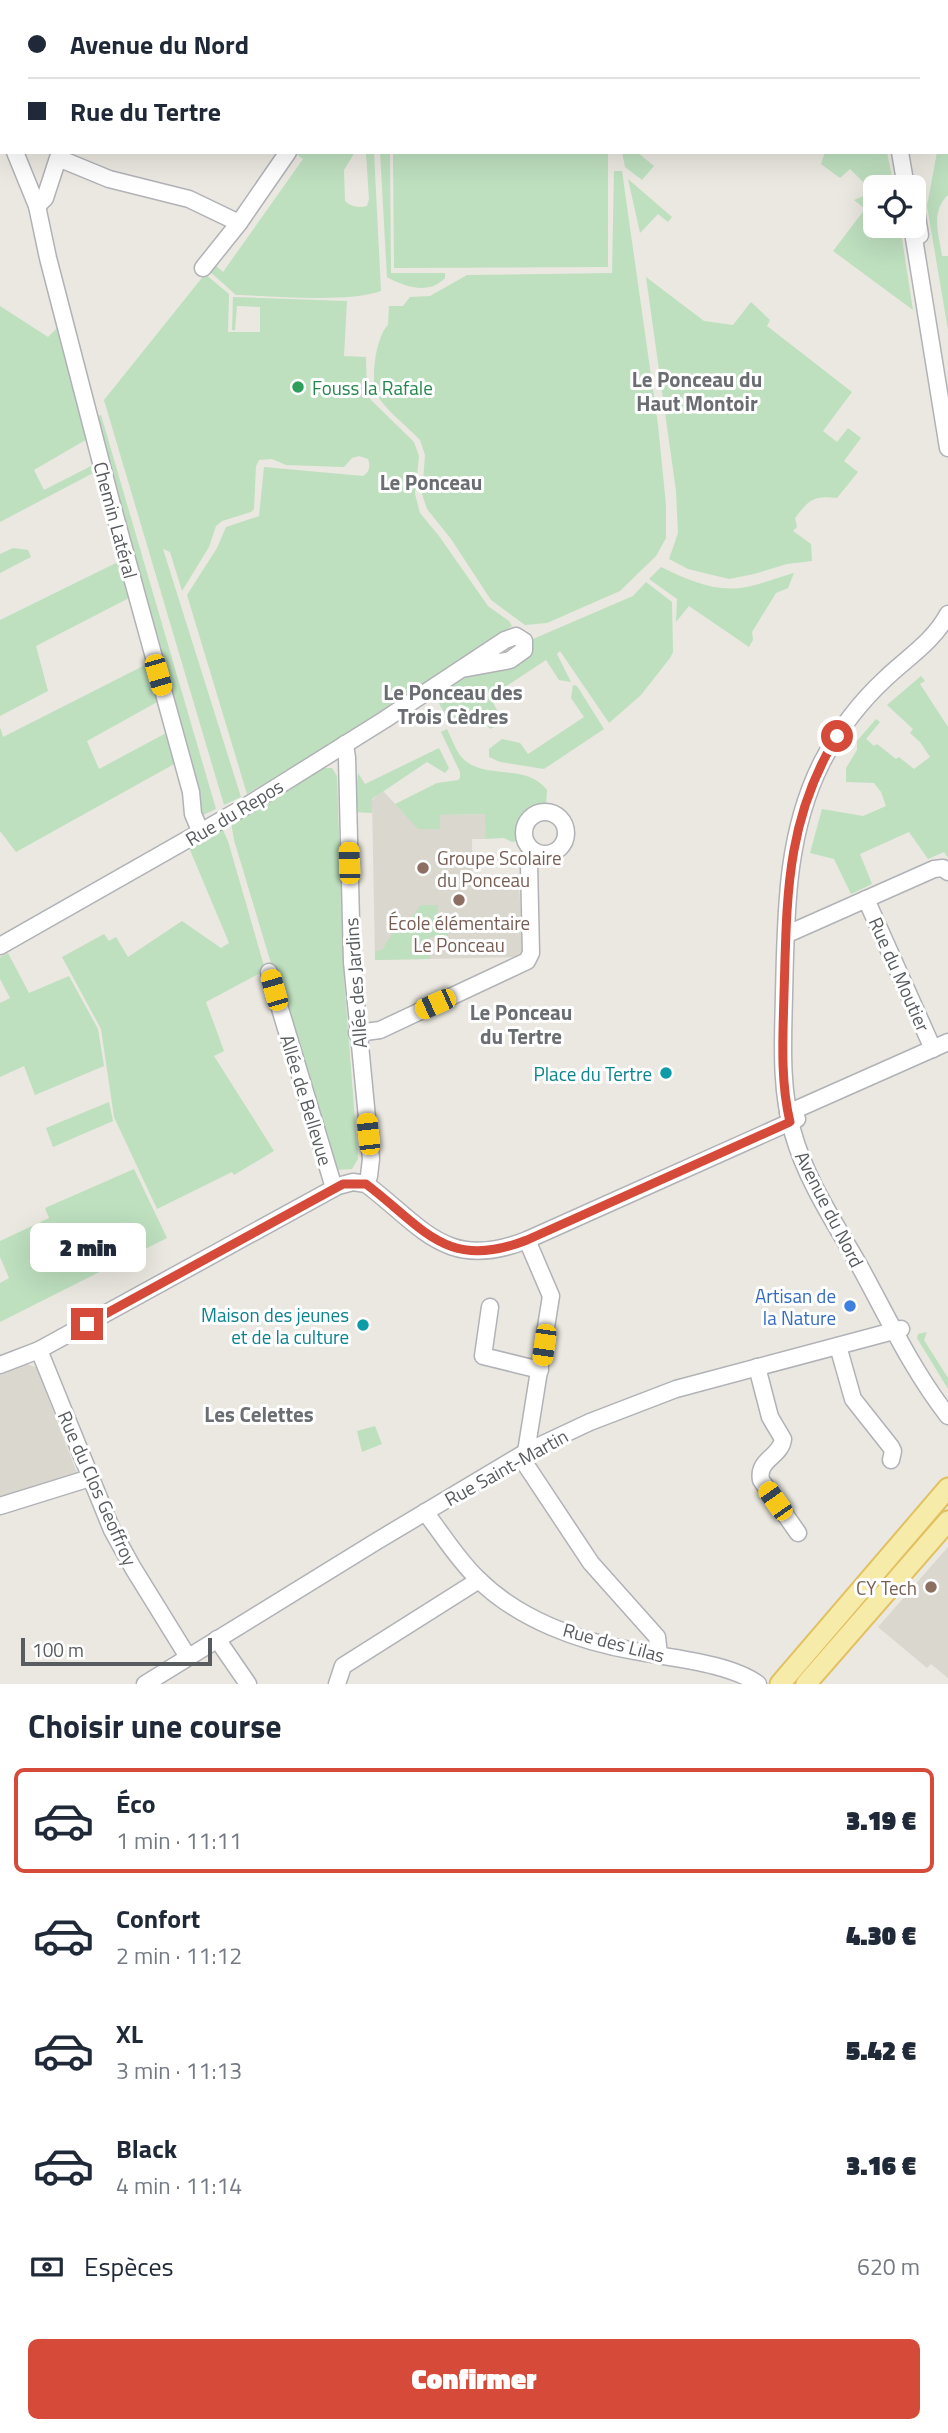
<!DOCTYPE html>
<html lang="fr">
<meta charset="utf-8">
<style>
:root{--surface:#fff;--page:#f6f6f7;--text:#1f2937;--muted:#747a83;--line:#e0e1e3;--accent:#d64a3a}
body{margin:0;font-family:"Titillium Web",sans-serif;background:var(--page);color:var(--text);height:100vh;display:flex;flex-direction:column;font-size:26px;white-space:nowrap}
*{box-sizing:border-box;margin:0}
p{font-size:23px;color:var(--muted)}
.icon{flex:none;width:38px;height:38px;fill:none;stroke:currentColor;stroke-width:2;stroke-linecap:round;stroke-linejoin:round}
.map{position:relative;height:1684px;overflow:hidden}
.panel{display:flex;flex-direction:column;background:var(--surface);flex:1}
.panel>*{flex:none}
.banner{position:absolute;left:0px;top:0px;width:948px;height:154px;box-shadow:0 7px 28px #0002;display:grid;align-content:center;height:154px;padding:0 28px;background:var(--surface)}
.buttons{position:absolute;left:863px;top:175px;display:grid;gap:14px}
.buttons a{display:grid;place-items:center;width:63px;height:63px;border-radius:10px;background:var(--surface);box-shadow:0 7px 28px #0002;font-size:35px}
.scale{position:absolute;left:21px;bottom:18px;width:191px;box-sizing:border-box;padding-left:7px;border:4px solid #595c5f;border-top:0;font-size:19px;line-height:24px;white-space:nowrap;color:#595c5f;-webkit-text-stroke:5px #fff;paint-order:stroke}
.end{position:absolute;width:32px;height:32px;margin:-16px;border:9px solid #d64a3a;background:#fff;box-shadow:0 0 0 4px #fff}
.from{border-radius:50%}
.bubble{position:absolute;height:49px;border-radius:10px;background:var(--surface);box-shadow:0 7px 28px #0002;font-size:23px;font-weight:800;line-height:49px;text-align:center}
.car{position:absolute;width:21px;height:42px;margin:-21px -10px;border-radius:9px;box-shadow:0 0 5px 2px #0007;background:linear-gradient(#f5c518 24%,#345 0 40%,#f5c518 0 76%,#345 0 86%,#f5c518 0)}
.banner b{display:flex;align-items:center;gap:24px;height:66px;font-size:26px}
.banner b+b{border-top:2px solid var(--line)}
.banner i{width:18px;height:18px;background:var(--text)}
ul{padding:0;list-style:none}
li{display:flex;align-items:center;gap:21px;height:105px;margin:0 14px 10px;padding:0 14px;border:4px solid transparent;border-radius:10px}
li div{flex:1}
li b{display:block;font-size:26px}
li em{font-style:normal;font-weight:800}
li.active{border-color:var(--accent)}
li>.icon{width:63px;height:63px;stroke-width:1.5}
h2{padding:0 28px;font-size:32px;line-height:84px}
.pay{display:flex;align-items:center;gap:18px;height:77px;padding:0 28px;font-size:26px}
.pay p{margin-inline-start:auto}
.action{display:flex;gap:14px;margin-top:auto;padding:14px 28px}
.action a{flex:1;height:80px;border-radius:10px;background:var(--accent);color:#fff;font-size:28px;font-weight:800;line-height:80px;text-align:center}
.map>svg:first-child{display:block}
.education{fill:#dad7ce}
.green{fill:#bee0bf}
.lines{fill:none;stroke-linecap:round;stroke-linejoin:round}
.minor-casing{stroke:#b1b2b7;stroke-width:19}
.major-casing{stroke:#e2c062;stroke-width:23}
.minor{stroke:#fff;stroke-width:16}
.major{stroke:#f6eba9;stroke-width:19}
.route{stroke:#d64a3a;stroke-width:9}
.leisure-dot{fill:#2e9e5b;stroke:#fff;stroke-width:2.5}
.education-dot{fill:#8d6e63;stroke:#fff;stroke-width:2.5}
.culture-dot{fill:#0f9aa8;stroke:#fff;stroke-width:2.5}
.shop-dot{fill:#3f7fe0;stroke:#fff;stroke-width:2.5}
.labels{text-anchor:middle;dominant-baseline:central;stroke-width:6;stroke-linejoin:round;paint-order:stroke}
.leisure-label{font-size:19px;fill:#27864d;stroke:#fff;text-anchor:start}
.street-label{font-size:19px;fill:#595c5f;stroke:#fff}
.education-label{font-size:19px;fill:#785e54;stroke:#fff;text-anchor:start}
.culture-label{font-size:19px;fill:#0d838f;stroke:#fff;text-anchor:end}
.shop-label{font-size:19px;fill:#366cbe;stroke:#fff;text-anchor:end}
.neighbourhood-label{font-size:21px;font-weight:bold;fill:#6a6d71;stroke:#fff}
</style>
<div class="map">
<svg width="948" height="1684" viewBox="0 0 948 1684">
<rect width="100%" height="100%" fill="#eae8e0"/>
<g class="education">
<polygon points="383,791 419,829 440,815 486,814 486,839 472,839 473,889 486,889 486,883 519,883 523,957 375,960 372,800"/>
<polygon points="26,1364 36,1367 77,1473 57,1483 0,1501 0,1373"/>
<polygon points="948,1547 948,1678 931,1664 927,1668 878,1627"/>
</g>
<g class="green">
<path d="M948,125V195C930,212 939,235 942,256H948V330L927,206L937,152H947Z"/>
<path d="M293,152H355L344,170L345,201C351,207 358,208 367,206L369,199L366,154L374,152L381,291C350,303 272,296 236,295L208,270L214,264L223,272L303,159Z"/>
<path d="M380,152H390L391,273H445V278C429,295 405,287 387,277Z"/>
<polygon points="393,152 608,152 608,267 394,268"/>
<polygon points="622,152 637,152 654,166 642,180 625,167"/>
<polygon points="825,152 887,152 894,187 875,187 875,226 900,226 913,310 833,251 865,209 854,200 873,192 850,169 840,178 821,164"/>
<path d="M614,171H622L658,425L666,505V538L656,556L620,591L547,623L525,625L491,600L451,539L427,509L422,494L425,455L420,440C407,426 389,413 378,397C369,383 376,336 388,325L389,306H403L410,297L430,296L467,275L612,273Z"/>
<polygon points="628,179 672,217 668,222 658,214 640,233"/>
<path d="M205,274L229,294L228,332H260V307L237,306L235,330H232L233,297L347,301L344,356L366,357L367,393L370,399L414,442L419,456L415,494L420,513L439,536L488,606L509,621L512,626L349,732L247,794L187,595L217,548L226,527L259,516L264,467L363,476C369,472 371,467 368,459L359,456L352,458L344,467L286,465L272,459L259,460L256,466L254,509L251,512L222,521L216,526L209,547L182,591L170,552L163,549L241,797L224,805L104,400Z"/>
<path d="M646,277L704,321L733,325L751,302L770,320L767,326L852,392L823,431L837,442L848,428L861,438L844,461L858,472L837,498C813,495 809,500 795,518L797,527L793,531L811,544L812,561L787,564L754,574L729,579L688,569L669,559L678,533L676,491Z"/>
<polygon points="0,306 48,337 60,325 89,438 34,470 44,490 95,464 97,471 0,522"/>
<polygon points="101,415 216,809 201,816 95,417"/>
<polygon points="13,548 28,550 31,557 0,573 0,554"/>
<polygon points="120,561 131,597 36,646 48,691 0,716 0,620"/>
<path d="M661,567C688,580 716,593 746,587C762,584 779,577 794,573L788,588L776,593L752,632L753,640L749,647L689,606L676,622L677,599L649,579Z"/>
<path d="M646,582L672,602L673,652L670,658L641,695L609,723L560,651L557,654L571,682L559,680L546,660L490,697L497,710L494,727L490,729C479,713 464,718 448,719L433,693L463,674L531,642L533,639L633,596Z"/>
<polygon points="149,663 159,701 87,741 99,769 168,732 176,763 16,852 0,831 0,727 3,737"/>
<polygon points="921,676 925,681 920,684 948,727 948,858 944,852 928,859 909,832 860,854 872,884 851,894 834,859 810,853 822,809 863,816 886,806 881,792 874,783 846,782 846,768 857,750 857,741 876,719 880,722 866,739 874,746 877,744 896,759 899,757 914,769 930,757 920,742 910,733 913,729 887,705"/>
<polygon points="573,685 577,686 604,729 544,769 500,762 489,757 489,749 502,739 520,743 528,754 584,717 571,698"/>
<path d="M447,729C451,737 454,746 459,754C480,783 525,761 547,790L546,806C527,818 519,812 521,840L512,842L504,838L486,839L485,814L440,815V829H418L395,804L437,783L458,780L460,778V772L441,732Z"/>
<polygon points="439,748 449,768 445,773 427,762 372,799 372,813 353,812 358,773 365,784"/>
<polygon points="324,768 332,768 337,776 344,978 358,1159 352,1169 333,1170 234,840 231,822 261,805 263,806"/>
<polygon points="222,828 228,841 266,973 262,972 206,1002 224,1051 214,1056 274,1151 234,1175 232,1172 157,1209 114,1117 101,1029 62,957 104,934 109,941 116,937 128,957 182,921 221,948 229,943 190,850 191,845"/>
<polygon points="421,905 438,905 438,921 434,921 434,929 438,933 448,933 448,936 430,937 430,959 375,960 375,951 382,950 394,931 402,930"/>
<polygon points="8,953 29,993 69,976 98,1029 104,1066 35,1095 24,1066 0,1077 0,1003 10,998 0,979 0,957"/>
<polygon points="109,1102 113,1121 53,1147 46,1128"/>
<polygon points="134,1169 167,1238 0,1322 0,1283 9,1278 0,1257 0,1241 49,1218 45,1208"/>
<polygon points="927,1332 924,1340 948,1378 948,1389 917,1338 918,1334"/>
<polygon points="375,1426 382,1444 362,1452 357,1431"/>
</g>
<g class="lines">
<g class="minor-casing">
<g id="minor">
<polyline points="510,0 512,2"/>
<polyline points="732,0 734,2"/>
<polyline points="750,0 752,2"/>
<polyline points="19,2 19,0"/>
<polyline points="446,2 448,0"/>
<polyline points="590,2 590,0"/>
<polyline points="669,2 670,0"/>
<polyline points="0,39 2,35"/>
<polyline points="0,88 2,88"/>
<polyline points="947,93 948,92"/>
<polyline points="0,113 2,118"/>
<polyline points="15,152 37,206 48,258 111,501 191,792 193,814 201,833"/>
<polyline points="900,152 906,187"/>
<polyline points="914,198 920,235"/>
<polyline points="37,206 45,198 58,158 109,179 189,199 239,223"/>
<polyline points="912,226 948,448"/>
<polyline points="203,268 239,223 288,152"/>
<path d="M948,614C933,642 908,657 886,678C860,702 838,731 822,762C785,835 786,916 784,995C783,1041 780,1088 793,1133C806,1180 835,1223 859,1265C887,1316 912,1370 948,1416"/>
<polyline points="345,744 347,758 352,962 371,1159 369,1176 366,1184"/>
<circle cx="545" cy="833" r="21"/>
<polyline points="866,899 933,1049"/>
<polyline points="792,932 934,869 943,868 948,872"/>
<polyline points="0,946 248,805 384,720 505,640 516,636 524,641 524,650 510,660 462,669"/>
<polyline points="269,972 334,1188"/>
<polyline points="357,1033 380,1030 527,961 531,953 529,864 534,851"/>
<polyline points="788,1113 948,1042"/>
<polyline points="490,1307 483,1356 540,1370"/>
<polyline points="838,1346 853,1399 891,1447 893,1451 891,1460"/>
<polyline points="39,1350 112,1530 133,1568 188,1657"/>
<path d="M0,1365L39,1350L338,1186L353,1182L366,1184C423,1227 446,1272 527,1240L797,1119"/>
<path d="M757,1367L770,1417L783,1439C781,1457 757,1459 761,1480L798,1533"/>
<polyline points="526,1452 551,1296 527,1240"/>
<polyline points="520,1456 591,1563 657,1637 659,1655"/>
<polyline points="0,1506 90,1478"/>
<path d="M425,1512C443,1535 457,1559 478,1579C518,1619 580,1642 635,1651C670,1658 730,1663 758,1684"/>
<polyline points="217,1639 248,1684"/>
<polyline points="145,1684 377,1541 526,1452 590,1422 676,1389 901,1329"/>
<polyline points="337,1684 343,1666 479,1580"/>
</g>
</g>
<g class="major-casing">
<g id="major">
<polyline points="780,1684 948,1488"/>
<polyline points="806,1684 948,1521"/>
</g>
</g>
<use href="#minor" class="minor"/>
<use href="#major" class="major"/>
</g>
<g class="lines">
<path class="route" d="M87,1324L343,1184H366C423,1227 446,1272 527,1240L790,1122C780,1080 783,1036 784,994C787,899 785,821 837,736"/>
</g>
<circle class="leisure-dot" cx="298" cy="387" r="7"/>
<g class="education-dot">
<circle cx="423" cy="868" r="7"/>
<circle cx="459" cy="900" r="7"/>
<circle cx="931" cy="1587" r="7"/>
</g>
<g class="culture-dot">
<circle cx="666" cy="1073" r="7"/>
<circle cx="363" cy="1325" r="7"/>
</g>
<circle class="shop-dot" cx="850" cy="1306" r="7"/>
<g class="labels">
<g class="leisure-label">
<text x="312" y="387">Fouss la Rafale</text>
</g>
<g class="street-label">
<text transform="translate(116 520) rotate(75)">Chemin Latéral</text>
<text transform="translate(234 812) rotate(-31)">Rue du Repos</text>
<text transform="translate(900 974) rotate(66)">Rue du Moutier</text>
<text transform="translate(355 983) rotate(-94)">Allée des Jardins</text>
<text transform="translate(307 1100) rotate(73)">Allée de Bellevue</text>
<text transform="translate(830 1209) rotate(63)">Avenue du Nord</text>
<text transform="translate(506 1467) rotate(-29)">Rue Saint-Martin</text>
<text transform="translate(98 1488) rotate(66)">Rue du Clos Geoffroy</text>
<text transform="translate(614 1642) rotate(15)">Rue des Lilas</text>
</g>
<g class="education-label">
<text x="437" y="857">Groupe Scolaire<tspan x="437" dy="22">du Ponceau</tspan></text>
<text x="459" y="922" text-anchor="middle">École élémentaire<tspan x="459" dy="22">Le Ponceau</tspan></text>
<text x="917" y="1587" text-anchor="end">CY Tech</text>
</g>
<g class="culture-label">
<text x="652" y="1073">Place du Tertre</text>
<text x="349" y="1314">Maison des jeunes<tspan x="349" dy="22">et de la culture</tspan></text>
</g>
<g class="shop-label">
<text x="836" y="1295">Artisan de<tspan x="836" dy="22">la Nature</tspan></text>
</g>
<g class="neighbourhood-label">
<text x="697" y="379">Le Ponceau du<tspan x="697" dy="24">Haut Montoir</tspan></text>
<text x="431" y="482">Le Ponceau</text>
<text x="453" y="692">Le Ponceau des<tspan x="453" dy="24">Trois Cèdres</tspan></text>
<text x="521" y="1012">Le Ponceau<tspan x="521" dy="24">du Tertre</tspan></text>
<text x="259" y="1414">Les Celettes</text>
</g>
</g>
</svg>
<div class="buttons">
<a><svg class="icon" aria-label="locate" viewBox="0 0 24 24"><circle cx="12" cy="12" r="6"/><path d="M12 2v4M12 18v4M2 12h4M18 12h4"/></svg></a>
</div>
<div class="scale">100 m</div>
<i class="end from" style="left:837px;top:736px"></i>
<i class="end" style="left:87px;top:1324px"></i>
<div class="bubble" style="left:30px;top:1223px;width:116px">2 min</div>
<i class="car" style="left:158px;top:675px;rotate:164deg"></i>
<i class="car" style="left:349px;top:863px;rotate:358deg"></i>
<i class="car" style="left:274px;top:990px;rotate:344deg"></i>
<i class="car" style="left:435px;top:1004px;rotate:246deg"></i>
<i class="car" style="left:368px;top:1134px;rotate:354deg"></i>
<i class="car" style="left:544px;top:1345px;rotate:188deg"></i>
<i class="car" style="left:775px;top:1501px;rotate:325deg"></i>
<div class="banner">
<b><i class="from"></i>Avenue du Nord</b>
<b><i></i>Rue du Tertre</b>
</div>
</div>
<section class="panel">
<h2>Choisir une course</h2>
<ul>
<li class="active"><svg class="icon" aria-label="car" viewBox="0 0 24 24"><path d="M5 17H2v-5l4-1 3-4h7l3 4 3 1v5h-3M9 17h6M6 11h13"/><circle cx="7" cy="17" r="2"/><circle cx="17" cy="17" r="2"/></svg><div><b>Éco</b><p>1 min · 11:11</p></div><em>3.19 €</em></li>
<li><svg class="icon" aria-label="car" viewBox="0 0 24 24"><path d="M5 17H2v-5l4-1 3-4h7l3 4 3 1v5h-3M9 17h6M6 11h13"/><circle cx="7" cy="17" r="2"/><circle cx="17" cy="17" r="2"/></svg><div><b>Confort</b><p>2 min · 11:12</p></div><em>4.30 €</em></li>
<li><svg class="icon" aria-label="car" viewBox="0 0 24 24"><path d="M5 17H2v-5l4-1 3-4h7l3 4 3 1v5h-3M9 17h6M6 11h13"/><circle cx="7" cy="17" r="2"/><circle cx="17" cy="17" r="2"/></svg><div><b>XL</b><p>3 min · 11:13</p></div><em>5.42 €</em></li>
<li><svg class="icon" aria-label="car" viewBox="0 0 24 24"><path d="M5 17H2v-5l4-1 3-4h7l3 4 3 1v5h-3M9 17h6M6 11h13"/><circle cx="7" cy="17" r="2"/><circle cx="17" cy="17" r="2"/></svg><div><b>Black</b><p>4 min · 11:14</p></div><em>3.16 €</em></li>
</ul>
<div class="pay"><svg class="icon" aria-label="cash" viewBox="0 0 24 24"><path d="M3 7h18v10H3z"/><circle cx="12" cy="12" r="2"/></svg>Espèces<p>620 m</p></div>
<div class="action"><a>Confirmer</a></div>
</section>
